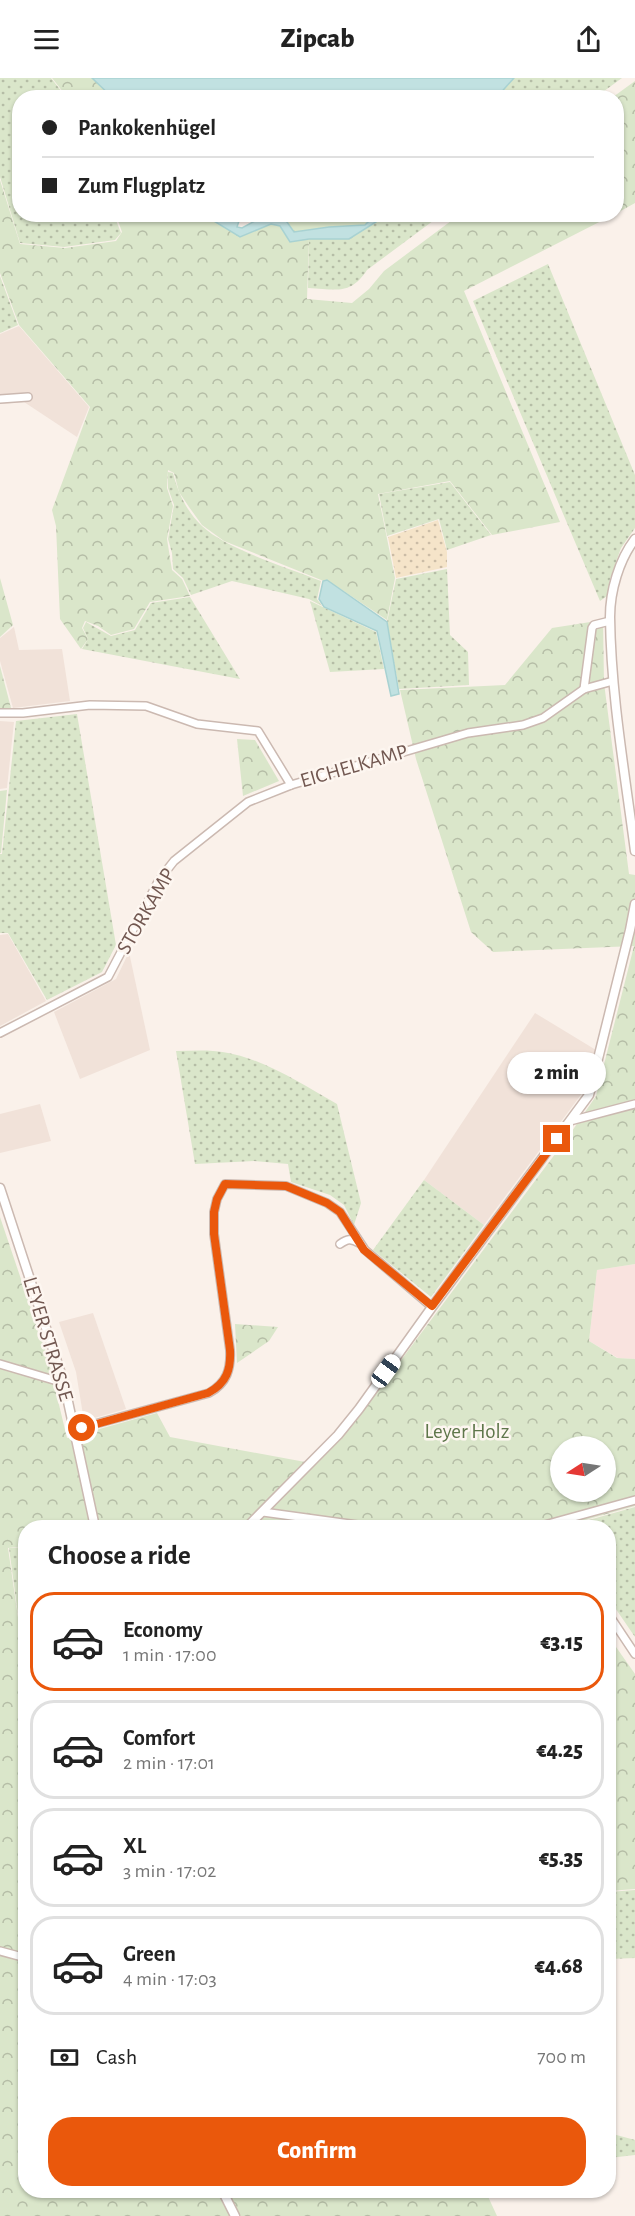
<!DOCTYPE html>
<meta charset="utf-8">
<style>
:root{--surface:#fff;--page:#f6f6f6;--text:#222;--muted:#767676;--line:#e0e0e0;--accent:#ea580c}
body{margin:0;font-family:"Alegreya Sans",sans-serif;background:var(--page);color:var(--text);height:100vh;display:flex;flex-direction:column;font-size:22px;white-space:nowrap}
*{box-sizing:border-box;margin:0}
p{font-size:20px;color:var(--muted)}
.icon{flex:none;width:33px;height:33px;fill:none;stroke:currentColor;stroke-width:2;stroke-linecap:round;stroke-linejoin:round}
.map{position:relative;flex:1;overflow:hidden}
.details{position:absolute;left:18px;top:1442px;width:598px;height:678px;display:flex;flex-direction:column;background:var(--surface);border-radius:24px;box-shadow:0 2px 4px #0004}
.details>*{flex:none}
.guide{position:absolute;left:12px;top:12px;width:612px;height:132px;border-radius:24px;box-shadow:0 2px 4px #0004;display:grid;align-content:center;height:132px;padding:0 30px;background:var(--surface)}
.needle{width:39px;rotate:258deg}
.buttons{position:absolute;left:550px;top:1358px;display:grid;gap:12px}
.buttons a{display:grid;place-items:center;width:66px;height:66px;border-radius:50%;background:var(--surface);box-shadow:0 2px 4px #0004;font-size:30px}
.end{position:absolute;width:27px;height:27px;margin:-14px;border:8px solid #ea580c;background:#fff;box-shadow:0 0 0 3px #fff}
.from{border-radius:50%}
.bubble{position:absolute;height:42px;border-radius:21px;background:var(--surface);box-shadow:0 2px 4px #0004;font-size:20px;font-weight:800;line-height:42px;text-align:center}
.car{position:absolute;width:18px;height:36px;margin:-18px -9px;border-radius:8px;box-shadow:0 0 4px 2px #0007;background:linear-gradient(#fff 24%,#345 0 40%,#fff 0 76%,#345 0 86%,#fff 0)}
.guide b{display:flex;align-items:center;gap:21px;height:57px;font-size:22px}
.guide b+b{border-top:2px solid var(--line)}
.guide i{width:15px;height:15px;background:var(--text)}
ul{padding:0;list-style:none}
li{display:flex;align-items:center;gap:18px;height:99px;margin:0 12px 9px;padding:0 18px;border:3px solid var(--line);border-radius:24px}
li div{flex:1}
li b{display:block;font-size:22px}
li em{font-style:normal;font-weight:800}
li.on{border-color:var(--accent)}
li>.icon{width:54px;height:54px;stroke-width:1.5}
h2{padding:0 30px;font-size:27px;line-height:72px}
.pay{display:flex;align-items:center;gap:15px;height:66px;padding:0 30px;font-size:22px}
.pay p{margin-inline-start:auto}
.action{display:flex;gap:12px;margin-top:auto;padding:12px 30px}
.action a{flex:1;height:69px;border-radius:24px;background:var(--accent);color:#fff;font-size:24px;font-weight:800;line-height:69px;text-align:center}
header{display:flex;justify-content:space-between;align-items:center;height:78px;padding:0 30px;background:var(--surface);font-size:27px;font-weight:800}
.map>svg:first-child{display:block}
.residential{fill:#f1e2d9}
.commercial{fill:#f9e3df}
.grass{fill:url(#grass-dots)}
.forest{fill:url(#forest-crowns);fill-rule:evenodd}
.sand{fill:url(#sand-dots)}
.water{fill:#c1e1e1;stroke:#a8d2d2;stroke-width:1.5}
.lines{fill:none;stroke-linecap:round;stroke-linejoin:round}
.minor-casing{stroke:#cbb9b1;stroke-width:10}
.tertiary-casing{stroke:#cbb9b1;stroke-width:11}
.minor{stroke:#fff;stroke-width:7}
.tertiary{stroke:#fff;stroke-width:8}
.route{stroke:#ea580c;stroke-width:8}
.labels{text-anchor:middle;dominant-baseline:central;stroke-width:5;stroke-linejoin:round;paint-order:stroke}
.street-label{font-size:21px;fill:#715750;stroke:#fdf6f0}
.park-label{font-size:21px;fill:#5e764a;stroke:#fdf6f0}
</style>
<header><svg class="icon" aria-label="menu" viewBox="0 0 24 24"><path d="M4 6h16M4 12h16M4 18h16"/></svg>Zipcab<svg class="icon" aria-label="share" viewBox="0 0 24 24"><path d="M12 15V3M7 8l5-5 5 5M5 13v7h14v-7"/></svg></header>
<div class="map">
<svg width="635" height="2138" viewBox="0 0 635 2138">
<defs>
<pattern id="grass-dots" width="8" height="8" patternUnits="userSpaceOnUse" patternTransform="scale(1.5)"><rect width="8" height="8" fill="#dae6ca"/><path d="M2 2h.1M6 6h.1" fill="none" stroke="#b5bda6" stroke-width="1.8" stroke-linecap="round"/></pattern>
<pattern id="forest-crowns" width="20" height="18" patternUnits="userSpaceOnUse" patternTransform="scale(1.5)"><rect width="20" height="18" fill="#dae6ca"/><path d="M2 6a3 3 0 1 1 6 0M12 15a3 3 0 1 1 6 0" fill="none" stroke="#b5bda6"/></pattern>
<pattern id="sand-dots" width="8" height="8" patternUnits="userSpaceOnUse" patternTransform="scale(1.5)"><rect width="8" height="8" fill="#f5e4c9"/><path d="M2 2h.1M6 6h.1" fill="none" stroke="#cbbca6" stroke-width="1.8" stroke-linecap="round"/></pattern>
</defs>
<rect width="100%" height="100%" fill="#faf1ea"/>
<g class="residential">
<polygon points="19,248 89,329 77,359 24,324 0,326 0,256"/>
<polygon points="14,549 19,572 62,571 70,623 13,630 0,583 0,560"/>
<polygon points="0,643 14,644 7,710 0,711"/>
<polygon points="8,856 46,923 0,948 0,857"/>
<polygon points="129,874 150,972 80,1001 54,934 116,901"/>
<polygon points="535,935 596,972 583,1014 484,1147 424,1102"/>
<polygon points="40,1026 51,1063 0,1075 0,1036"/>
<polygon points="93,1235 126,1331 84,1343 76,1294 59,1244"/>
</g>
<polygon class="commercial" points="635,1186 635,1281 618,1280 589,1263 597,1192"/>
<g class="grass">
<polygon points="0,0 51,0 66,19 20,20 20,136 114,137 121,155 115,162 64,169 20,165 0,99"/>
<polygon points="514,0 622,0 596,19 496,20"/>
<path d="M387,137H441L367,192C350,218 336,211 308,210L309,161H349Z"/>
<polygon points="548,186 635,397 635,450 621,470 610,501 607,518 600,523 473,223"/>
<polygon points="0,198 18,247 0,255"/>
<path d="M168,394L173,395C178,415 187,434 202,448C226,471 289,490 321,503L317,521L322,528L309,521L232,503L191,517L183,500L173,491L172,475L168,461L174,427L168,410Z"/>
<polygon points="450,404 491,457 447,472 439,441 387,458 379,416"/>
<polygon points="447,491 450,557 468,574 469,607 399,611 387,544 396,501"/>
<polygon points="190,519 240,601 82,571 88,561 83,550 86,544 111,558 135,552 151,525"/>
<polygon points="310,523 376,554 384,591 330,594"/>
<polygon points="77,636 116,867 102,894 47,922 8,855 0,855 0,776 2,776 16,643"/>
<path d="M176,973C188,973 201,972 213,973C258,976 299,1005 337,1026L361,1125L354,1147L344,1127L330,1117L291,1104L288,1086L254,1083L195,1086Z"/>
<polygon points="424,1102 484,1147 431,1219 373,1172"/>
<polygon points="635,1429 635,1559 609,1521 609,1449 564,1449"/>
<polygon points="25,1469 26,1469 25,1589 9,1470"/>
<polygon points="635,1812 635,1880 609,1881 609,1814"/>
<polygon points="609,2055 635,2062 635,2077 609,2080"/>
</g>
<g class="forest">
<polygon points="52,0 92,0 113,19 67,19"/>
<polygon points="635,3 635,125 617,135 616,20 613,19"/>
<polygon points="0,102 20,166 65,170 116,163 122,154 116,137 204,137 240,159 271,146 280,148 290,164 309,161 307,221 352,225 369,211 384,193 459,137 613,137 464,213 560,444 492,457 450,403 378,416 395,500 387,542 336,508 224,463 202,447 189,429 179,414 174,395 168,392 167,410 173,428 167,461 172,492 182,501 190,518 150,524 134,551 111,557 98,548 85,543 82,550 88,561 81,571 60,541 56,448 52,432 90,329 19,247 0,195"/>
<polygon points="373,136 374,139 365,147 329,149 294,154 282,137"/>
<polygon points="0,500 13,547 0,559"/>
<path d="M603,542L604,605L629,796L635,797V1186L597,1192L589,1263L617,1280L635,1281V1428L560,1449H26L25,1468L8,1470L26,1595V2112H485L497,2138H0V1139L48,1281L67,1360L157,1335L170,1359L316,1386L351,1349L570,1056L596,1018L634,868L493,874L471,854L416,681L400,612L505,607L552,550ZM561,1368H606V1413H561Z"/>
<polygon points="0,588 11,630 0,630"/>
<polygon points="237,661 255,662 279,703 243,718"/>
<polygon points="7,712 1,775 0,775 0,713"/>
<polygon points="235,1246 278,1249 269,1263 237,1285"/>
<polygon points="609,1559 635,1596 635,1811 609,1813"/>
</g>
<polygon class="sand" points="438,442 447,474 447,489 396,500 388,459"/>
<g class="water">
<polygon points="92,0 514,0 496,20 113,20"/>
<polygon points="204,137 220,137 230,143 232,137 241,137 237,149 242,150 266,137 282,137 294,154 329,149 365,147 373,139 373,137 387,137 349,161 309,161 290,164 280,148 271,146 240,159"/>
<polygon points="327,502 387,544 399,616 391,618 377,553 324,529 319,521 323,503"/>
</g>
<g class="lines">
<g class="minor-casing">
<g id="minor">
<polyline points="0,321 28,319"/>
<polyline points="584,611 592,550 594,547 610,543"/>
<polyline points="0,635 23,635 90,627 146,628 197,646 258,653 291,707"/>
<polyline points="0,955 108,899 159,802 174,783 248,724 291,707 468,655 523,647 543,640 584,611 613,603"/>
<polyline points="570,1043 635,1026"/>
<path d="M340,1166C347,1161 351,1160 359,1165"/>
<polyline points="0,1286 64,1305"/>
<path d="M73,1352L209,1315C227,1305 231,1291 230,1272L214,1156V1134L217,1121L225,1106L286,1108L327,1125L340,1134L365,1172L432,1229"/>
<polyline points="263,1434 372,1449"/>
<polyline points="537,1449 635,1422"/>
<polyline points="609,1537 635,1576"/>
<polyline points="0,1873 26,1880"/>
</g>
</g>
<g class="tertiary-casing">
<g id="tertiary">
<path d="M635,461C619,482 610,513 610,539C611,617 625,696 635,773"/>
<polyline points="0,1110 64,1305 95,1449"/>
<polyline points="247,1449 338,1357 359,1331 432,1229 589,1017 630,852 635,826"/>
<polyline points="222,2112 235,2138"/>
</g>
</g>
<use href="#minor" class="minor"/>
<use href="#tertiary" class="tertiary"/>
</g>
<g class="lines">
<path class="route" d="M82,1350L208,1315C227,1305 231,1291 230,1272L214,1156V1134L217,1121L225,1106L286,1108L327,1125L340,1134L364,1172L432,1228L557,1061"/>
</g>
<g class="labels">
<g class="street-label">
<text transform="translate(354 688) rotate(-16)">EICHELKAMP</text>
<text transform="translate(146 833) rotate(-60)">STORKAMP</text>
<text transform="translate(48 1261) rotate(73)">LEYER STRASSE</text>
</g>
<g class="park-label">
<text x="467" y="1353">Leyer Holz</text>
</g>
</g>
</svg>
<div class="buttons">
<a><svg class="needle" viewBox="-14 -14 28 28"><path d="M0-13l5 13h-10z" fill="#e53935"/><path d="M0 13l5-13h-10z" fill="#767676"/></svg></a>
</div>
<i class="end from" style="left:82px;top:1350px"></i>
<i class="end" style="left:557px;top:1061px"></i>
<div class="bubble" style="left:507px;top:974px;width:99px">2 min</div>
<i class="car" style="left:386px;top:1293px;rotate:36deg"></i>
<div class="guide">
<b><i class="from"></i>Pankokenhügel</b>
<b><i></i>Zum Flugplatz</b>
</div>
<section class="details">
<h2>Choose a ride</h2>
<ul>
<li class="on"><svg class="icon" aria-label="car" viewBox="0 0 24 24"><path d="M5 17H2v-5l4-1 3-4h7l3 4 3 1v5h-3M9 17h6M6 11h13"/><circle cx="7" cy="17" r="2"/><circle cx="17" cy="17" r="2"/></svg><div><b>Economy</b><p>1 min · 17:00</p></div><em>€3.15</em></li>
<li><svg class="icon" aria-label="car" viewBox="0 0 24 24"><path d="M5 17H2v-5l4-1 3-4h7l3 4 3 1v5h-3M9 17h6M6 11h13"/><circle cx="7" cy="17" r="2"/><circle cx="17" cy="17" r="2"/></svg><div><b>Comfort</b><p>2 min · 17:01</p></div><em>€4.25</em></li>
<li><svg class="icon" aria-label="car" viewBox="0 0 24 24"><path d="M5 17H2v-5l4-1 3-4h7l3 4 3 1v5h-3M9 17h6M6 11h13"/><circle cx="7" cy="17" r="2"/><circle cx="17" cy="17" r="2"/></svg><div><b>XL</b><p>3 min · 17:02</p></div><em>€5.35</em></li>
<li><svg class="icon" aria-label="car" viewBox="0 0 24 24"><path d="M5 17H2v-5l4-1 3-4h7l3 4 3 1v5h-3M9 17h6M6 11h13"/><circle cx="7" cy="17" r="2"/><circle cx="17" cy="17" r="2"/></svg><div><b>Green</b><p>4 min · 17:03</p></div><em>€4.68</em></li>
</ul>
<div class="pay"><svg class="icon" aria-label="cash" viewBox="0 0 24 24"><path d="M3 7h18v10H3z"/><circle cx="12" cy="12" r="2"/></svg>Cash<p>700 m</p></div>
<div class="action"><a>Confirm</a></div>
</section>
</div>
